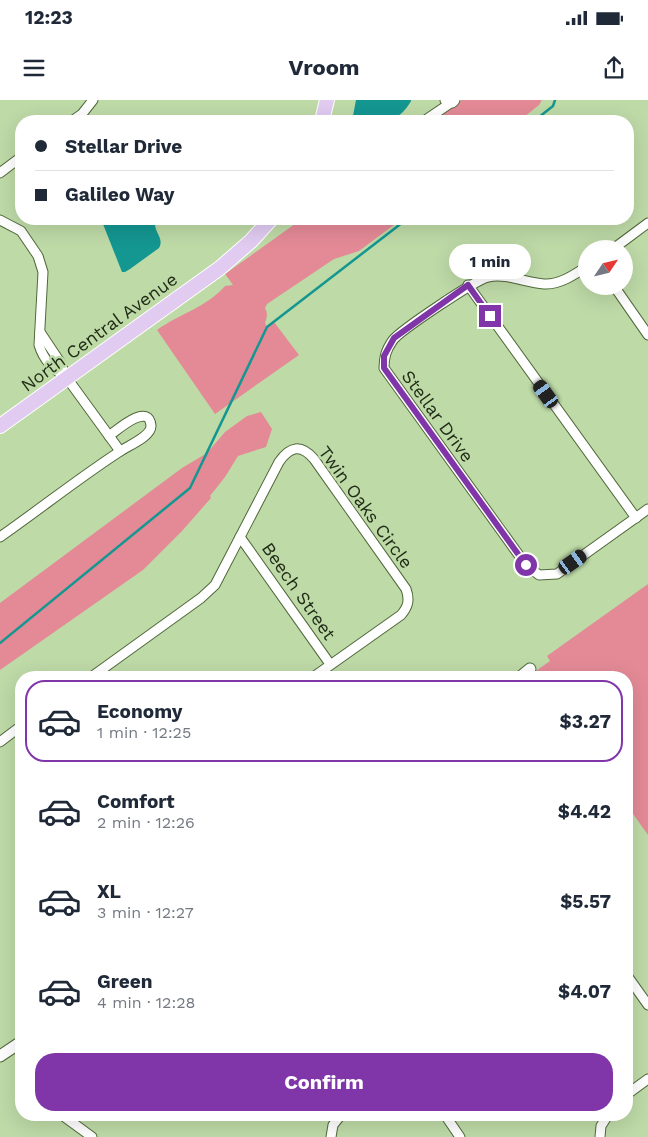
<!DOCTYPE html>
<meta charset="utf-8">
<style>
:root{--surface:#fff;--page:#f6f6f7;--text:#1f2937;--muted:#747a83;--line:#e0e1e3;--accent:#8036a9}
body{margin:0;font-family:"Work Sans",sans-serif;background:var(--page);color:var(--text);height:100vh;display:flex;flex-direction:column;font-size:19px;white-space:nowrap}
*{box-sizing:border-box;margin:0}
p{font-size:16px;color:var(--muted)}
.icon{flex:none;width:28px;height:28px;fill:none;stroke:currentColor;stroke-width:2;stroke-linecap:round;stroke-linejoin:round}
.map{position:relative;flex:1;overflow:hidden}
.details{position:absolute;left:15px;top:571px;width:618px;height:450px;display:flex;flex-direction:column;background:var(--surface);border-radius:20px;box-shadow:0 5px 20px #0002}
.details>*{flex:none}
.guide{position:absolute;left:15px;top:15px;width:619px;height:110px;border-radius:20px;box-shadow:0 5px 20px #0002;display:grid;align-content:center;height:110px;padding:0 20px;background:var(--surface)}
.needle{width:32px;rotate:55deg}
.controls{position:absolute;left:578px;top:140px;display:grid;gap:10px}
.controls a{display:grid;place-items:center;width:55px;height:55px;border-radius:50%;background:var(--surface);box-shadow:0 5px 20px #0002;font-size:25px}
.end{position:absolute;width:22px;height:22px;margin:-11px;border:6px solid #8036a9;background:#fff;box-shadow:0 0 0 2px #fff}
.from{border-radius:50%}
.bubble{position:absolute;height:35px;border-radius:18px;background:var(--surface);box-shadow:0 5px 20px #0002;font-size:16px;font-weight:700;line-height:35px;text-align:center}
.car{position:absolute;width:15px;height:30px;margin:-15px -8px;border-radius:6px;box-shadow:0 0 4px 1px #0007;background:linear-gradient(#222 24%,#8ab4d8 0 40%,#222 0 76%,#8ab4d8 0 86%,#222 0)}
.guide b{display:flex;align-items:center;gap:18px;height:48px;font-size:19px}
.guide b+b{border-top:1px solid var(--line)}
.guide i{width:12px;height:12px;background:var(--text)}
ul{padding:9px 0 0;list-style:none}
li{display:flex;align-items:center;gap:15px;height:82px;margin:0 10px 8px;padding:0 10px;border:2px solid transparent;border-radius:20px}
li div{flex:1}
li b{display:block;font-size:19px}
li em{font-style:normal;font-weight:700}
li.on{border-color:var(--accent)}
li>.icon{width:45px;height:45px;stroke-width:1.5}
.button{display:flex;gap:10px;margin-top:auto;padding:10px 20px}
.button a{flex:1;height:58px;border-radius:20px;background:var(--accent);color:#fff;font-size:20px;font-weight:700;line-height:58px;text-align:center}
.status{display:flex;justify-content:space-between;align-items:center;height:35px;padding:0 25px;background:var(--surface);direction:ltr}
.status svg{height:14px;fill:currentColor}
header{display:flex;justify-content:space-between;align-items:center;height:65px;padding:0 20px;background:var(--surface);font-size:22px;font-weight:700}
.map>svg:first-child{display:block}
.green{fill:#e48a97}
.water{fill:#149691}
.lines{fill:none;stroke-linecap:round;stroke-linejoin:round}
.stream{stroke:#149691;stroke-width:2.5}
.minor-casing{stroke:#50683a;stroke-width:11}
.tertiary-casing{stroke:#50683a;stroke-width:13}
.primary-casing{stroke:#fff;stroke-width:16}
.minor{stroke:#fff;stroke-width:9}
.tertiary{stroke:#fff;stroke-width:11}
.primary{stroke:#e1cbf1;stroke-width:14}
.route{stroke:#8036a9;stroke-width:6}
.labels{text-anchor:middle;dominant-baseline:central;stroke-width:5;stroke-linejoin:round;paint-order:stroke}
.street-label{font-size:18px;fill:#222d19;stroke:#bedaa7}
</style>
<div class="status"><b>12:23</b><svg viewBox="0 0 49 12"><path d="M0 12V9h3v3zM5 12V6h3v6zM10 12V3h3v9zM15 12V0h3v12zM26 1h20v11H26zM47 4h2v5h-2z"/></svg></div>
<header><svg class="icon" aria-label="menu" viewBox="0 0 24 24"><path d="M4 6h16M4 12h16M4 18h16"/></svg>Vroom<svg class="icon" aria-label="share" viewBox="0 0 24 24"><path d="M12 15V3M7 8l5-5 5 5M5 13v7h14v-7"/></svg></header>
<div class="map">
<svg width="648" height="1037" viewBox="0 0 648 1037">
<rect width="100%" height="100%" fill="#bedaa7"/>
<g class="green">
<polygon points="462,0 542,0 539,5 519,21 432,21 452,7 454,7"/>
<path d="M302,119H402L359,151L334,159L267,204L265,208C268,213 267,218 265,223L267,227L274,222L299,255L215,314L157,230C179,214 207,207 225,186L233,185L225,174Z"/>
<polygon points="261,312 272,329 266,347 238,356 225,377 210,396 211,398 182,431 143,470 0,570 0,503 182,368 207,353 225,332 247,316"/>
<polygon points="648,484 648,735 626,704 626,578 526,578 550,561 547,556"/>
</g>
<g class="water">
<path d="M356,0H411V1C396,27 379,21 352,21Z"/>
<path d="M101,119H159L155,125C156,134 164,139 159,148L130,169L125,172H122Z"/>
</g>
<g class="lines">
<g class="stream">
<polyline points="534,21 553,6 555,0"/>
<polyline points="0,543 190,388 267,227 407,119"/>
</g>
<g class="minor-casing">
<g id="minor">
<polyline points="72,21 82,14 93,0"/>
<polyline points="424,21 452,2"/>
<polyline points="0,73 21,57"/>
<path d="M0,120L21,131L38,156L43,172L39,245C44,261 53,269 67,278"/>
<polyline points="613,149 648,123"/>
<path d="M586,167C574,175 559,185 544,184C526,183 507,173 488,177C475,180 401,230 393,240C386,250 384,257 384,268L526,465L539,475L557,474L648,409"/>
<polyline points="468,185 636,418"/>
<polyline points="614,186 648,235"/>
<polyline points="40,232 60,262 67,278 120,351"/>
<path d="M0,437C40,409 79,378 119,352C127,346 151,337 151,326C149,301 116,331 109,336"/>
<polyline points="240,437 330,564"/>
<path d="M90,578L201,498L215,485L279,362C290,346 301,344 314,359L406,489C410,500 408,507 401,515L312,578"/>
<polyline points="0,642 21,626"/>
<polyline points="626,874 648,905"/>
<polyline points="626,995 648,979"/>
<polyline points="62,1015 92,1037"/>
<polyline points="445,1015 460,1037"/>
<polyline points="331,1037 333,1025 341,1015"/>
<polyline points="600,1037 601,1026 608,1015"/>
</g>
</g>
<g class="tertiary-casing">
<g id="tertiary">
<polyline points="446,0 452,2 454,0"/>
<polyline points="519,578 530,569"/>
<polyline points="0,956 21,942"/>
</g>
</g>
<g class="primary-casing">
<g id="primary">
<polyline points="322,21 327,0"/>
<polyline points="0,326 220,168 251,141 271,119"/>
</g>
</g>
<use href="#minor" class="minor"/>
<use href="#tertiary" class="tertiary"/>
<use href="#primary" class="primary"/>
</g>
<g class="lines">
<polyline class="route" points="490,216 468,185 394,238 384,256 384,268 526,465"/>
</g>
<g class="labels">
<g class="street-label">
<text transform="translate(99 232) rotate(-36)">North Central Avenue</text>
<text transform="translate(438 316) rotate(54)">Stellar Drive</text>
<text transform="translate(366 407) rotate(54)">Twin Oaks Circle</text>
<text transform="translate(299 491) rotate(55)">Beech Street</text>
</g>
</g>
</svg>
<div class="controls">
<a><svg class="needle" viewBox="-14 -14 28 28"><path d="M0-13l5 13h-10z" fill="#e53935"/><path d="M0 13l5-13h-10z" fill="#747a83"/></svg></a>
</div>
<i class="end from" style="left:526px;top:465px"></i>
<i class="end" style="left:490px;top:216px"></i>
<div class="bubble" style="left:449px;top:144px;width:82px">1 min</div>
<i class="car" style="left:546px;top:294px;rotate:324deg"></i>
<i class="car" style="left:573px;top:462px;rotate:55deg"></i>
<div class="guide">
<b><i class="from"></i>Stellar Drive</b>
<b><i></i>Galileo Way</b>
</div>
<section class="details">
<ul>
<li class="on"><svg class="icon" aria-label="car" viewBox="0 0 24 24"><path d="M5 17H2v-5l4-1 3-4h7l3 4 3 1v5h-3M9 17h6M6 11h13"/><circle cx="7" cy="17" r="2"/><circle cx="17" cy="17" r="2"/></svg><div><b>Economy</b><p>1 min · 12:25</p></div><em>$3.27</em></li>
<li><svg class="icon" aria-label="car" viewBox="0 0 24 24"><path d="M5 17H2v-5l4-1 3-4h7l3 4 3 1v5h-3M9 17h6M6 11h13"/><circle cx="7" cy="17" r="2"/><circle cx="17" cy="17" r="2"/></svg><div><b>Comfort</b><p>2 min · 12:26</p></div><em>$4.42</em></li>
<li><svg class="icon" aria-label="car" viewBox="0 0 24 24"><path d="M5 17H2v-5l4-1 3-4h7l3 4 3 1v5h-3M9 17h6M6 11h13"/><circle cx="7" cy="17" r="2"/><circle cx="17" cy="17" r="2"/></svg><div><b>XL</b><p>3 min · 12:27</p></div><em>$5.57</em></li>
<li><svg class="icon" aria-label="car" viewBox="0 0 24 24"><path d="M5 17H2v-5l4-1 3-4h7l3 4 3 1v5h-3M9 17h6M6 11h13"/><circle cx="7" cy="17" r="2"/><circle cx="17" cy="17" r="2"/></svg><div><b>Green</b><p>4 min · 12:28</p></div><em>$4.07</em></li>
</ul>
<div class="button"><a>Confirm</a></div>
</section>
</div>
